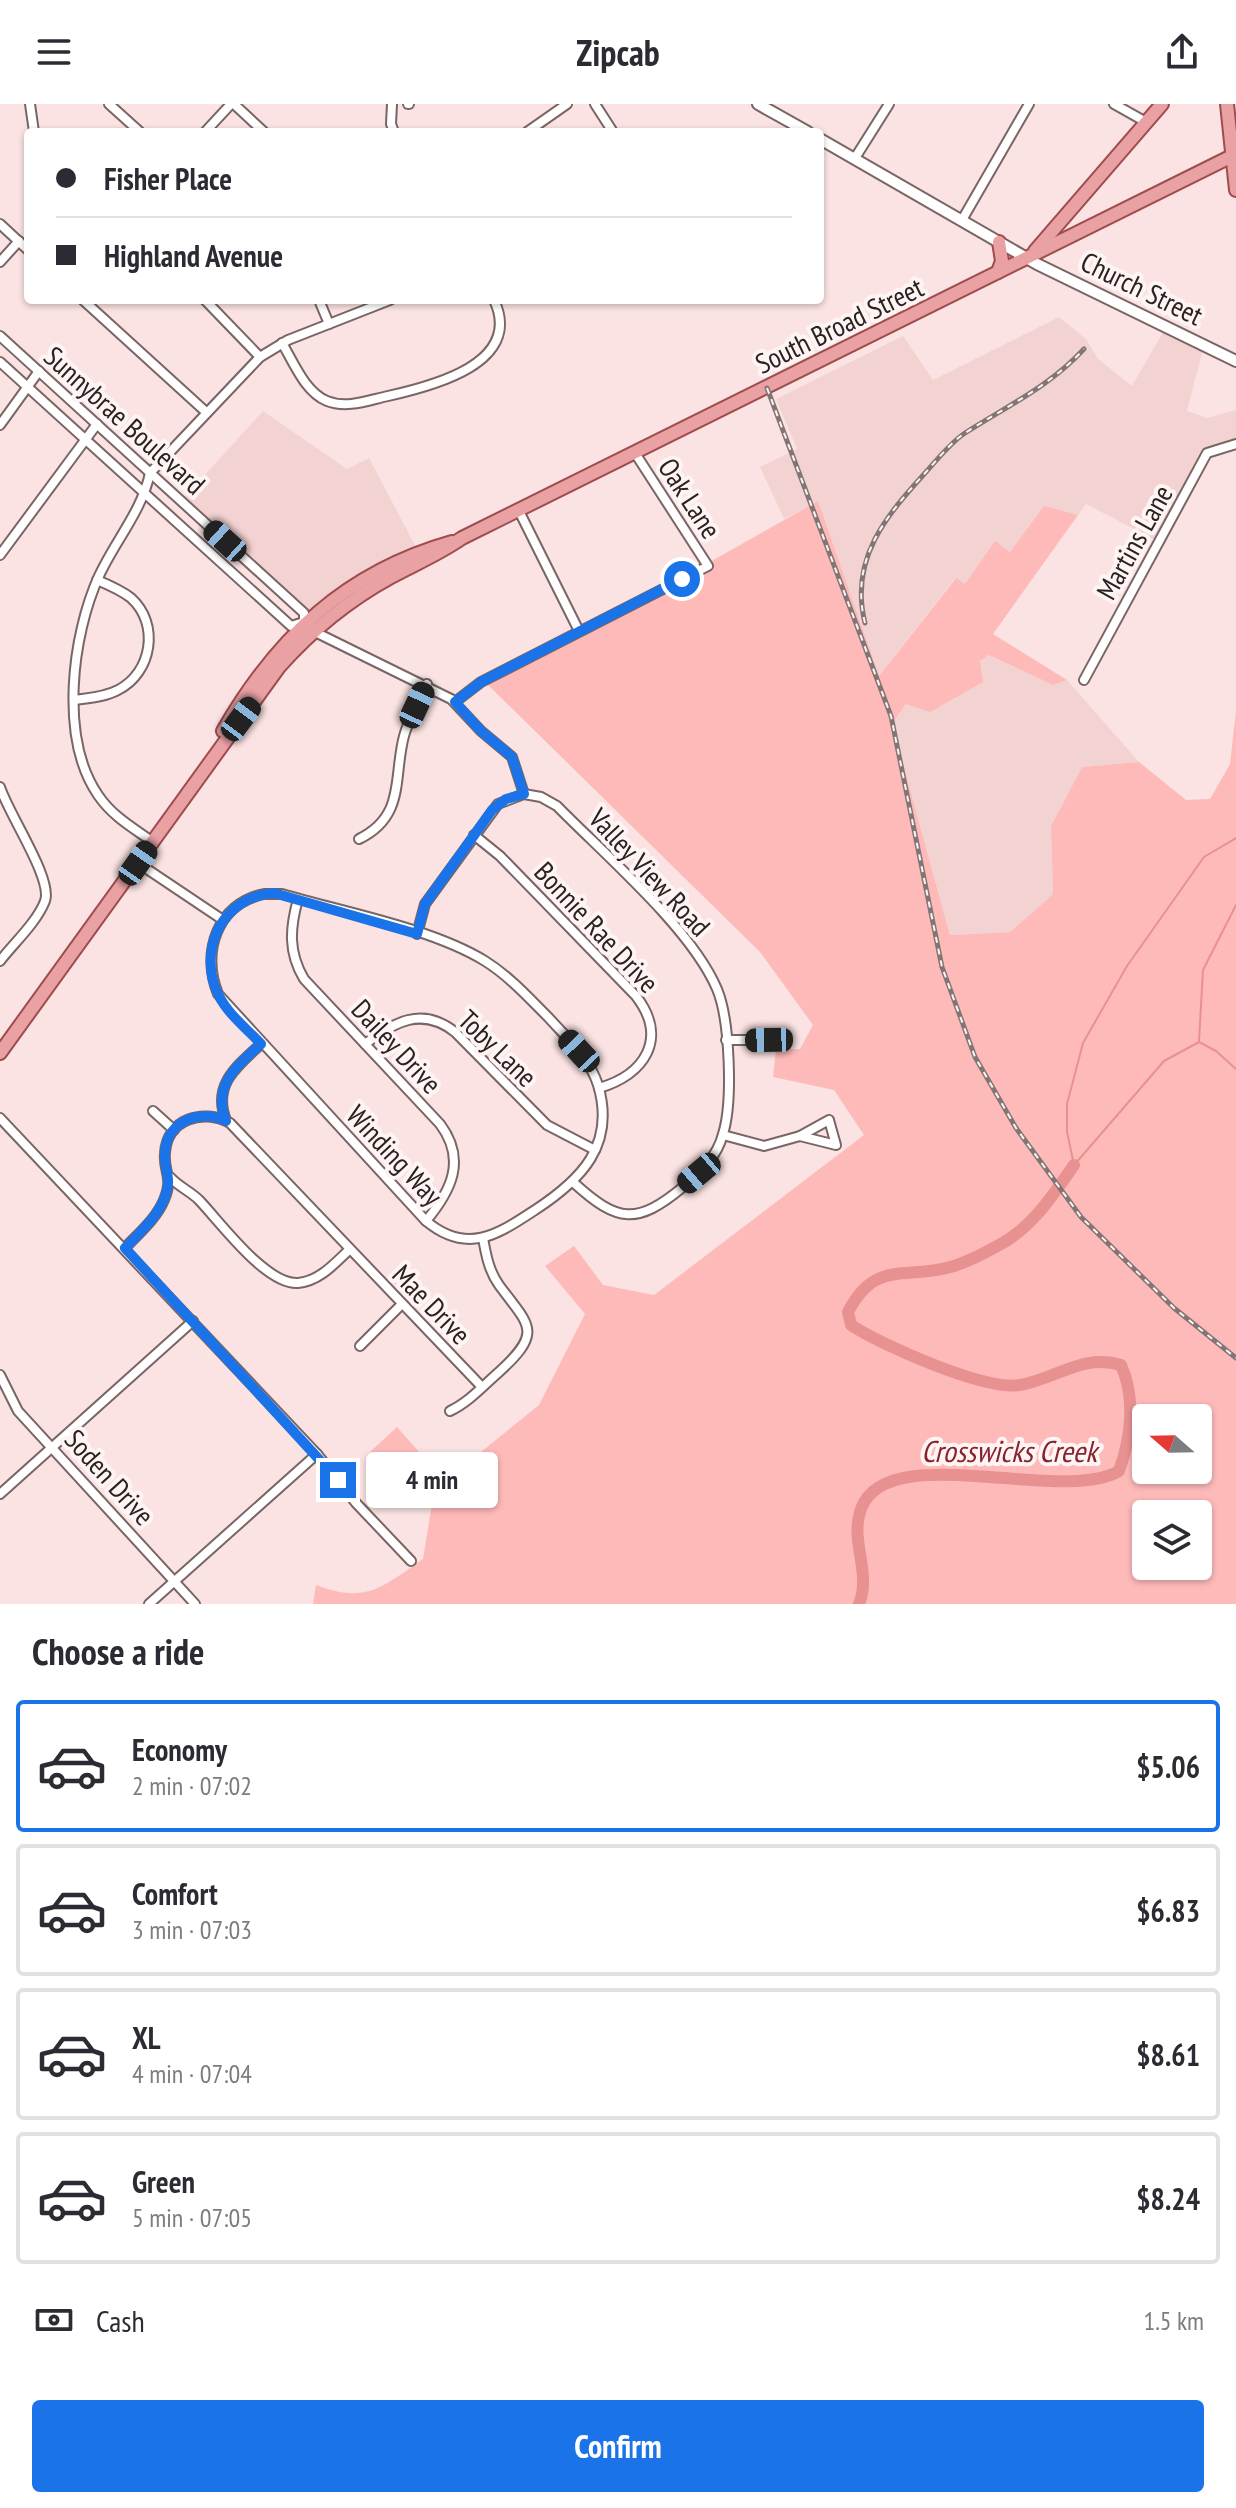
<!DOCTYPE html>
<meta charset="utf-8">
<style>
:root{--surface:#fff;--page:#f2f2f3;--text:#2b2b33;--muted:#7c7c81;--line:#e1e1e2;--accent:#1a73e8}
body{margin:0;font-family:"PT Sans Narrow",sans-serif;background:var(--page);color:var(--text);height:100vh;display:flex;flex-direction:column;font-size:30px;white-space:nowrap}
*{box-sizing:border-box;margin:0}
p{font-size:26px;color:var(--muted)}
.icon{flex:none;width:44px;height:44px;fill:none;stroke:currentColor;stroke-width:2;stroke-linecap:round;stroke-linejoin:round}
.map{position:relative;height:1500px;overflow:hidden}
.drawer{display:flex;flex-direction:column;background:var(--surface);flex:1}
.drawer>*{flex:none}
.hud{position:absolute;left:24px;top:24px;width:800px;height:176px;border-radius:8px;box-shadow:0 2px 6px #0004;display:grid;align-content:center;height:176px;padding:0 32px;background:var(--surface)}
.needle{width:52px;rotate:290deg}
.buttons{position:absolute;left:1132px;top:1300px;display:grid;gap:16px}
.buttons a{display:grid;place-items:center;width:80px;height:80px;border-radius:8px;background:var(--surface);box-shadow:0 2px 6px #0004;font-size:40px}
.end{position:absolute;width:36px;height:36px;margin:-18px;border:10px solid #1a73e8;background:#fff;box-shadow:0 0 0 4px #fff}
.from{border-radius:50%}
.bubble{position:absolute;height:56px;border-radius:8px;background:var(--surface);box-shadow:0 2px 6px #0004;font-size:26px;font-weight:800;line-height:56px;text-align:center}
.car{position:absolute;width:24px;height:48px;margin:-24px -12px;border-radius:10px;box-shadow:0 0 6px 2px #0007;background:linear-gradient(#222 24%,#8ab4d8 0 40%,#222 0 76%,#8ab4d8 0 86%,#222 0)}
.hud b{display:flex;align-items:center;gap:28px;height:76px;font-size:30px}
.hud b+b{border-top:2px solid var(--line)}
.hud i{width:20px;height:20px;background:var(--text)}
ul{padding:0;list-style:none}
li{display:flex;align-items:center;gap:24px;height:132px;margin:0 16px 12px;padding:0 16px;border:4px solid var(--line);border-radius:8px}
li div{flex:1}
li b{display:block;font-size:30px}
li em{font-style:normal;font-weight:800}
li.selected{border-color:var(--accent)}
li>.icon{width:72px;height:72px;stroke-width:1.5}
h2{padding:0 32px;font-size:36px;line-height:96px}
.pay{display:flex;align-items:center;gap:20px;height:88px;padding:0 32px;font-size:30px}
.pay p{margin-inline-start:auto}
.action{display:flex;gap:16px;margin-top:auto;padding:16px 32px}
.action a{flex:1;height:92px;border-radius:8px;background:var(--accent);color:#fff;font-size:32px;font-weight:800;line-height:92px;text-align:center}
header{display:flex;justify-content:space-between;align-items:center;height:104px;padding:0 32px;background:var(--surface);font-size:36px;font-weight:800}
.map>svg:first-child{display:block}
.built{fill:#f3d3d2}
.green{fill:#febab9;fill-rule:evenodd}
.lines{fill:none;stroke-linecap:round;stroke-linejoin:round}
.stream{stroke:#e89191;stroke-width:2}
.river{stroke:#e89191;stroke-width:12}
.minor-casing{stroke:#796564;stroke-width:12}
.tertiary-casing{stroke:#796564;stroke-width:14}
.primary-casing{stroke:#9e4c4e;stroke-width:16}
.minor{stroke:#fff;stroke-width:8}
.tertiary{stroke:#fff;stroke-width:10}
.primary{stroke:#eaa1a4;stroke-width:12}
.rail-casing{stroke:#847575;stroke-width:5}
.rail{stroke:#fdf4f3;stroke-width:2;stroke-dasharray:6;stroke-linecap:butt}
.route{stroke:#1a73e8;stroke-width:10}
.labels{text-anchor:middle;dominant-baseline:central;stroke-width:8;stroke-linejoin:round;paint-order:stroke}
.street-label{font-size:28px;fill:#2a2121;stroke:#fdf4f3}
.water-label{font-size:30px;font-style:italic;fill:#87232d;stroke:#fdf4f3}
</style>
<header><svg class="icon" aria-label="menu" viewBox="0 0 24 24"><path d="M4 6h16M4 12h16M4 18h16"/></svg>Zipcab<svg class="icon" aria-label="share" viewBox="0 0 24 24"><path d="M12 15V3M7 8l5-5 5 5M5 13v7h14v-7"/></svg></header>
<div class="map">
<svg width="1236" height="1500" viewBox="0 0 1236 1500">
<rect width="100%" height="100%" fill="#fae3e2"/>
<g class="built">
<polygon points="1059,213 1086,235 1098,255 1132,282 1166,223 1204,241 1187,307 1207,314 1236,306 1236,340 1211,346 1159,438 1086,400 1078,411 1044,403 1010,449 965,480 955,474 878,573 818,398 784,415 760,363 797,345 776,295 903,232 933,276"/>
<polygon points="263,307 347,365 369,354 419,449 304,518 304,509 181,397"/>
<polygon points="990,551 1053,581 1067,576 1139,658 1082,663 1051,722 1053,790 1010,828 950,831 892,620 906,600"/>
</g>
<path class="green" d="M818,397L879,572L956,474L965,480L995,437L1010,448L1044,402L1078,411L993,530L1067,576L1053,581L989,551L980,557L983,578L930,608L906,600L892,620L950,831L1010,828L1053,790L1051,722L1082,663L1139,658L1186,696L1210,695L1230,660L1236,607V1500H313L316,1481C366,1500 381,1484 423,1455L436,1376L370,1348L397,1323L445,1377L539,1301L585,1210L545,1162L574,1142L603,1181L654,1191L864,1031L834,986L773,973L776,946L800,945L813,921L760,848L483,576L669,481ZM1146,1314H1198V1366H1146ZM1146,1410H1198V1462H1146Z"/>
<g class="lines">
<g class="stream">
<polyline points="1199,937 1203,866 1236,801"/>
<polyline points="1075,1060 1164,957 1199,938 1216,947 1236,965"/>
<polyline points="1074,1061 1067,1028 1067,1000 1083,939 1127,862 1204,753 1236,734"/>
</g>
<path class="river" d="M859,1500C872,1468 849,1437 861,1405C886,1334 1061,1401 1119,1367C1131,1334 1136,1294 1121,1261C1083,1249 1056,1275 1020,1281C985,1287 881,1241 851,1221L848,1208C876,1154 906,1177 954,1162C969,1157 985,1149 999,1141C1032,1124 1053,1091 1074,1061"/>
<g class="minor-casing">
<g id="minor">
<polyline points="30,0 34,28"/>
<polyline points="109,0 140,28"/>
<polyline points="234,0 264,28"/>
<polyline points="392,0 391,20 394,28"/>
<polyline points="408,0 409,0"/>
<polyline points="595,0 613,28"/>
<polyline points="1114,0 1146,18"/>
<polyline points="205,28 231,0"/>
<polyline points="527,28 567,0"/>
<polyline points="855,54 889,0"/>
<polyline points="962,116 1029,0"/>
<polyline points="0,120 28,146"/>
<polyline points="0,158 19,137"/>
<polyline points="83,196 206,308"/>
<polyline points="205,196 260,253"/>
<polyline points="319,196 329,220"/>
<polyline points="0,232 304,509 304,518"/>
<path d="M282,239C294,259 305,288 327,297C347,305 369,296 388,292C433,282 524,259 494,196"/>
<polyline points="0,258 291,522 304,518"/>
<polyline points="0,321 39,267"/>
<polyline points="519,407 579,527"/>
<polyline points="0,451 97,320"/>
<polyline points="313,527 451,595 481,627 512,653 524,690"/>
<polyline points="1084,576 1207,349 1236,340"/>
<path d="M75,596C89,594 105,593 118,586C152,569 160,520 131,494C121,486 109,481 97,476"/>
<polyline points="455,598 481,578 708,462 635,349"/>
<path d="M0,683C9,711 53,775 45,797C37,818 14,839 0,857"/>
<path d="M474,731L500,752L636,892C669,935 644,971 599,984"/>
<path d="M359,735C406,712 393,673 404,632C409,614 419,597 427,580"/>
<path d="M153,738C133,724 112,712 98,691C59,634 72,531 99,472C115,437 142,407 150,369L260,253L288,236L390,196"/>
<polyline points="138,759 223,816"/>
<path d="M264,790H282C343,808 431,824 485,857C509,872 528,893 548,913C567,934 589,953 598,981C616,1041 581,1076 535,1106C497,1131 467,1151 426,1117L218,890C201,848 217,800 264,790Z"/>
<path d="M298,795C290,824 288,848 304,875L440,1020C467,1056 451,1087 426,1117"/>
<path d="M417,830L425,800L498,700L524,690L541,693L557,702C605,751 691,824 717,885C730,916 733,998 723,1030C717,1053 701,1068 683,1083C637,1121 618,1119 574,1079"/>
<polyline points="726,936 769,936"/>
<path d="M365,940C394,918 422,902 455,928L547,1021L595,1046"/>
<polyline points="153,1007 174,1026"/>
<polyline points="0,1014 317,1350 356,1399 411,1457"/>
<path d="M226,1016C212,981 237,962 261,940"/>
<polygon points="829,1016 836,1041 800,1032"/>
<polyline points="723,1031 764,1042 800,1032"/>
<path d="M170,1073C179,1083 190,1087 199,1096C221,1119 266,1181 298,1179C320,1177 335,1159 350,1145"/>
<path d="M125,1144C139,1129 156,1115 164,1096C174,1072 163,1069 165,1049C167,1015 203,1004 230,1019L482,1283"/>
<polyline points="360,1242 402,1200"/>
<polyline points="0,1271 18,1307 195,1500"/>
<path d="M450,1307C469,1298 483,1282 499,1268C544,1227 529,1222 499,1181C489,1167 486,1151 483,1134"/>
<polyline points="0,1390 193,1217"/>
<polyline points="149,1500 317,1350"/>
</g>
</g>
<g class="tertiary-casing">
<g id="tertiary">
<polyline points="758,0 808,28"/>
<polyline points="820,35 1037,160 1236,257"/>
</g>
</g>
<g class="primary-casing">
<g id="primary">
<polyline points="1227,0 1236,86"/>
<polyline points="1035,147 1162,0"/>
<polyline points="998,168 1002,157 999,138"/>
<path d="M223,627C277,533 346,468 452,438"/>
<path d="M0,949L279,563C311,527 347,497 391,473C415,460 439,450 462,434L1236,50"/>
</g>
</g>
<use href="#minor" class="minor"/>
<use href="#tertiary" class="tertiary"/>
<use href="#primary" class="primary"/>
<g class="rail-casing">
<g id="rail">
<polyline points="767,284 891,612 942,863 975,953 1016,1024 1081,1113 1174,1204 1236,1254"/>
<path d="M865,519C849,455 886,412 926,368C938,355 950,339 965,329C1007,302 1049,283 1084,245"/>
</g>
</g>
<use href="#rail" class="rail"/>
</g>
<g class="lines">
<path class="route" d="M338,1376L125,1144C141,1127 159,1112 166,1090C172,1073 163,1063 165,1047C168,1016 201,1005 226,1017C212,981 237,962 261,940C247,925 228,910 219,892C196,848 222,792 274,789L417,830L425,800L492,706L506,695L524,690L512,653L481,627L455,598L481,578L682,475"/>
</g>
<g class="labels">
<g class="street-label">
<text transform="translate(1142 184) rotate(26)">Church Street</text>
<text transform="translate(839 221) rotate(-26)">South Broad Street</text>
<text transform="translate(125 316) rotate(42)">Sunnybrae Boulevard</text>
<text transform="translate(690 394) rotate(57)">Oak Lane</text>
<text transform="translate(1134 438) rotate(-61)">Martins Lane</text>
<text transform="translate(650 768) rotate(47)">Valley View Road</text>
<text transform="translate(597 823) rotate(47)">Bonnie Rae Drive</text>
<text transform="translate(397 942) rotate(47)">Dailey Drive</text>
<text transform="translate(498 944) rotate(44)">Toby Lane</text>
<text transform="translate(395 1051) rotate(47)">Winding Way</text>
<text transform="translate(432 1200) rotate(46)">Mae Drive</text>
<text transform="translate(110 1373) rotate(48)">Soden Drive</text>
</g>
<g class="water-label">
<text x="1009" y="1346">Crosswicks Creek</text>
</g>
</g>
</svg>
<div class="buttons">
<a><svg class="needle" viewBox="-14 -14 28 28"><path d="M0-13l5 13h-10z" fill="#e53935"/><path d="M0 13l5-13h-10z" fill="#7c7c81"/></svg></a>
<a><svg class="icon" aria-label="layers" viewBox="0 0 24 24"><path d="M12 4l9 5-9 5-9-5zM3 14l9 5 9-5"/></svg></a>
</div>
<i class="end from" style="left:682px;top:475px"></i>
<i class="end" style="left:338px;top:1376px"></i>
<div class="bubble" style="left:366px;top:1348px;width:132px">4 min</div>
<i class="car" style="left:225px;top:437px;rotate:312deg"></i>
<i class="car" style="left:417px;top:601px;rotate:25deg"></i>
<i class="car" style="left:241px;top:615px;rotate:37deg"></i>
<i class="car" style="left:138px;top:759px;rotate:35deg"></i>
<i class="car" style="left:769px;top:936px;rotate:269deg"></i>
<i class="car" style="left:579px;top:947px;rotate:317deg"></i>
<i class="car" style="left:699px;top:1069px;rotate:230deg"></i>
<div class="hud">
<b><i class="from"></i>Fisher Place</b>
<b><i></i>Highland Avenue</b>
</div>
</div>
<section class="drawer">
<h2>Choose a ride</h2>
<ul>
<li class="selected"><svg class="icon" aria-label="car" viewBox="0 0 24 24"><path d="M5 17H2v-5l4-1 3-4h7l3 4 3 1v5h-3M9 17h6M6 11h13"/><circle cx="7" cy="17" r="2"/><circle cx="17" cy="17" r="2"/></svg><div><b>Economy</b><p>2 min · 07:02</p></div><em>$5.06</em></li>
<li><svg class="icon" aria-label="car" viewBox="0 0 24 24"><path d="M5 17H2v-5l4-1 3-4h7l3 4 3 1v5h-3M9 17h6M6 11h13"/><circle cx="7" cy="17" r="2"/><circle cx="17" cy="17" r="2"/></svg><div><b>Comfort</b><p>3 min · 07:03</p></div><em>$6.83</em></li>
<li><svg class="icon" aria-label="car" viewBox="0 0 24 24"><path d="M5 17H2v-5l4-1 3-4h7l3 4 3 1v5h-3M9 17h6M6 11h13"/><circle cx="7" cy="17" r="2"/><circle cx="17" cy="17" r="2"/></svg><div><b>XL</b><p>4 min · 07:04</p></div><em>$8.61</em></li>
<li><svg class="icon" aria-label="car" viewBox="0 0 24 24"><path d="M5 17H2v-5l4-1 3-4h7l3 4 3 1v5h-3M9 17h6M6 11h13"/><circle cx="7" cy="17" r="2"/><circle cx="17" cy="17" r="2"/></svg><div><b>Green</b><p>5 min · 07:05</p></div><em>$8.24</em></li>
</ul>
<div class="pay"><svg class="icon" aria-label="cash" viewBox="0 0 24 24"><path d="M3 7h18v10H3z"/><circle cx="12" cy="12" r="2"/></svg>Cash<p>1.5 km</p></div>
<div class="action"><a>Confirm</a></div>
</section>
